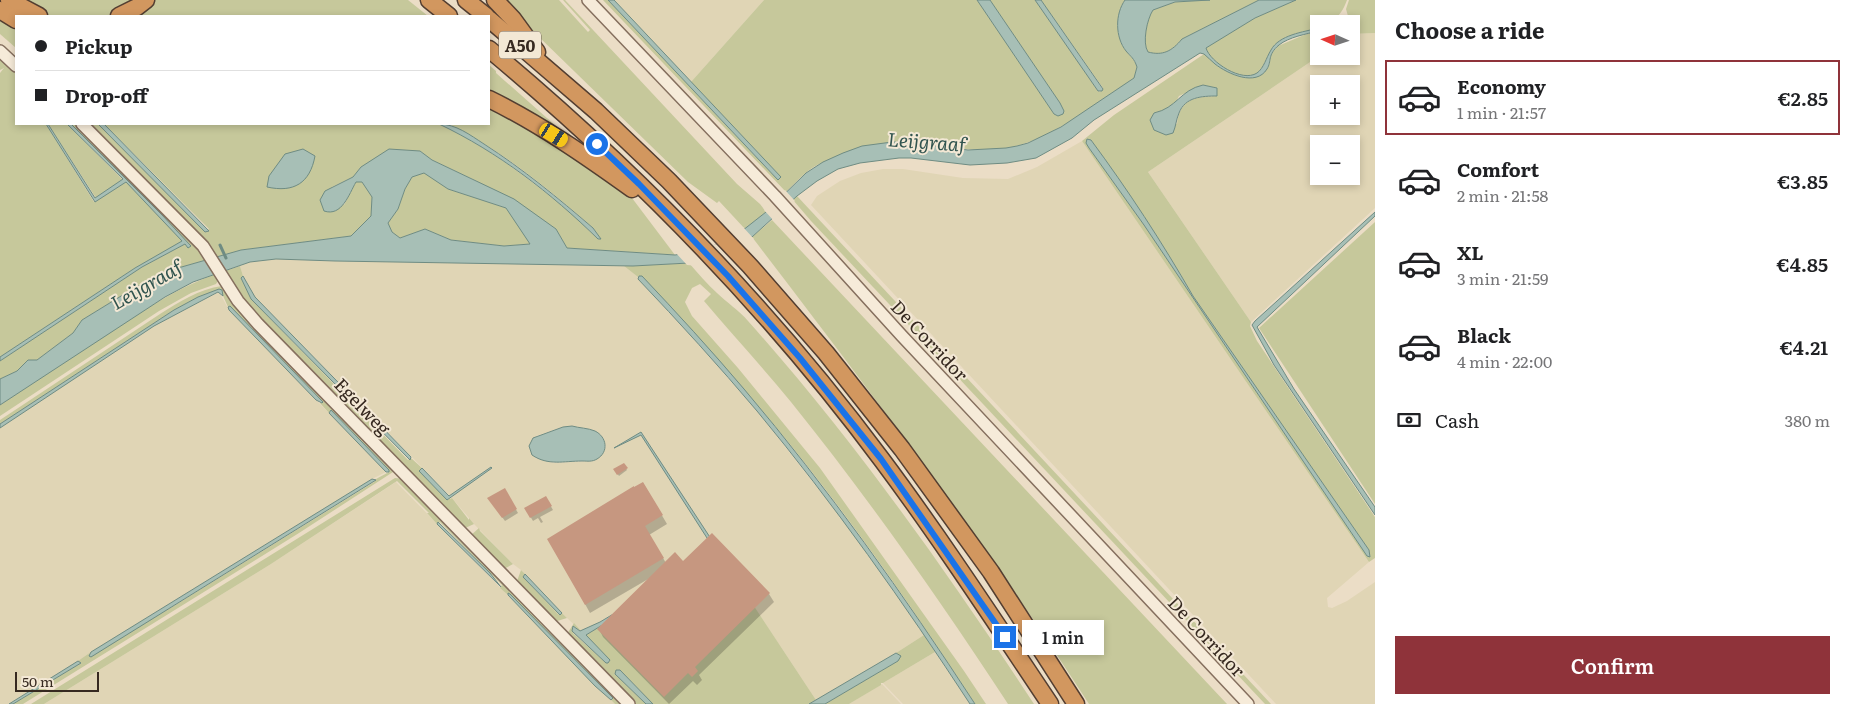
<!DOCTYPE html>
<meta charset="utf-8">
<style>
:root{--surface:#fff;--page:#f6f6f6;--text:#202124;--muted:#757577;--line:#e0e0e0;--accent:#8f333a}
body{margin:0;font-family:Literata,serif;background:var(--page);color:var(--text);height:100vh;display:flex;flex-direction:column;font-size:19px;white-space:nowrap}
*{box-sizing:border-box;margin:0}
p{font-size:16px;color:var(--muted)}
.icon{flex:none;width:28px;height:28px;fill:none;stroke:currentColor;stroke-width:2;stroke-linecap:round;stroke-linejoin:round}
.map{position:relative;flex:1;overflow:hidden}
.panel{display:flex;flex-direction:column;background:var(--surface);width:475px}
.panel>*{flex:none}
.hud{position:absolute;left:15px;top:15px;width:475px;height:110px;border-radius:0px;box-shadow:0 2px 8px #0003;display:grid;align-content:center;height:110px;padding:0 20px;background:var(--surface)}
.needle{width:32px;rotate:273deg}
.buttons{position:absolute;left:1310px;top:15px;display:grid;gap:10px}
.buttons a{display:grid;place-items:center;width:50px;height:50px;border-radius:0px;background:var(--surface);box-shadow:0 2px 8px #0003;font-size:25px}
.scale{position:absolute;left:15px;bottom:12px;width:84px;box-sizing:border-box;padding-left:5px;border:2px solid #362920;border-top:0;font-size:14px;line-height:18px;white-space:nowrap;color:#362920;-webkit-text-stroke:4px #f3e8d5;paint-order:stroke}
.end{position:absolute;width:22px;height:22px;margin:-11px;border:6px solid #1a73e8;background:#fff;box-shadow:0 0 0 2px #fff}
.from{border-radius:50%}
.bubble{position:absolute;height:35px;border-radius:0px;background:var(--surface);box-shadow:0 2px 8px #0003;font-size:16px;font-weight:600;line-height:35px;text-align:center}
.car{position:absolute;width:15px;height:30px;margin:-15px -8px;border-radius:6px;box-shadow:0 0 4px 1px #0007;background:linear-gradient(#f5c518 24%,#345 0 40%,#f5c518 0 76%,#345 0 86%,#f5c518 0)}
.hud b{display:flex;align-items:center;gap:18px;height:48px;font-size:19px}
.hud b+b{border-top:1px solid var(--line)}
.hud i{width:12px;height:12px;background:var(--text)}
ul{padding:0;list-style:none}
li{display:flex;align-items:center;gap:15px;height:75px;margin:0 10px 8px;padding:0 10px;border:2px solid transparent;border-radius:0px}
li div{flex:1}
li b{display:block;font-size:19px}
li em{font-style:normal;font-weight:600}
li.on{border-color:var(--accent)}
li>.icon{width:45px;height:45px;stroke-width:1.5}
h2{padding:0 20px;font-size:22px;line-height:60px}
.pay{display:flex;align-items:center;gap:12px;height:55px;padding:0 20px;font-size:19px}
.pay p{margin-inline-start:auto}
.primary-button{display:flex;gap:10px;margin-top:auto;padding:10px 20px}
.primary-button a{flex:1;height:58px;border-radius:0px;background:var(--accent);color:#fff;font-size:20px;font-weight:600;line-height:58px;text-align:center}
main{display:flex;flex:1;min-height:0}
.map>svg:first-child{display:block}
.farmland{fill:#e0d5b5;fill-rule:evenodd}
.green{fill:#c6c89b;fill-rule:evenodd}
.water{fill:#a7bfb6;stroke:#6f8c83;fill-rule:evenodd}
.pier{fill:#ebddc6}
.shadow{fill:#0003}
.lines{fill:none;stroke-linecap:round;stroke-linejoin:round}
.stream{stroke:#6f8c83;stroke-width:3}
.building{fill:#c69780}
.minor-casing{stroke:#856f5e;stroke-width:14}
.highway-casing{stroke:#533e31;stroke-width:19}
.minor{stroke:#f6ebd9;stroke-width:11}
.highway{stroke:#d2975f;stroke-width:16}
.route{stroke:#1a73e8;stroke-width:6}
.labels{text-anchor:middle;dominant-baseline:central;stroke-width:4;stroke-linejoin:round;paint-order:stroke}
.shield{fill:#f3e8d5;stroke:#6f6256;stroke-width:1}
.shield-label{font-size:16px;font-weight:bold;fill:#362920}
.street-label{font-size:18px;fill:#362920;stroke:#f3e8d5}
.water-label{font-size:19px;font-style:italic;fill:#31544f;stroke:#f3e8d5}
</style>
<main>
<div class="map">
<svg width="1375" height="704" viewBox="0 0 1375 704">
<rect width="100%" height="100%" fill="#ebddc6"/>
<g class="farmland">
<polygon points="614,0 764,0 691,82"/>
<path d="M1375,33V208L1251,322L1148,172L1319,56H1351V34ZM1319,84H1351V116H1319ZM1319,144H1351V176H1319Z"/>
<polygon points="1082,141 1369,562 1327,598 1328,607 1332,608 1347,601 1375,582 1375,704 1276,704 811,205 817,196 840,181 861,173 883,169 903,169 963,178 1008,179 1037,167"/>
<path d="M276,259L335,261L624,266L638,277V279L699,345L757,411L849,528L924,635L896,653L816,700L718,552L583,633L567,618L521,570L513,564L474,524L452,498L255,297L243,276L240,266L250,262ZM563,427L603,437L606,447L591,461L554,463L535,458L536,436Z"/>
<polygon points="219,292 229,310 386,472 372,479 9,704 0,704 0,428 154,326"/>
<polygon points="396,482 615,704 44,704 271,564"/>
<polygon points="935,652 970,704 903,704 883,683"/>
<polygon points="882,684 901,704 849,704"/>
</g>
<g class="green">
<polygon points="16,0 138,0 107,16 51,16"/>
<polygon points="153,0 408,0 428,16 131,16"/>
<polygon points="501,0 559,0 588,32 590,30 563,0 565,0 737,184 760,204 766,212 745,229 719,201 717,203 688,182"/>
<path d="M603,0H608L778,180L781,177L691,82L764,0H977L1054,114L1058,116L1060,103L990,0H1035L1098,91L1100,92L1103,88L1041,0H1125C1115,14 1115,37 1126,51C1131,57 1134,59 1137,67L1134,78L1127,83C1089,107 1053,139 1008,148C975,154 942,145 909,142C899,141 836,157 824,162C809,167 797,181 786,192Z"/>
<path d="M1210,0H1259L1182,39C1172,51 1163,56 1148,52C1142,43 1147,19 1153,10L1175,2Z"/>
<path d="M1296,0H1347C1342,14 1334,24 1319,24V28C1303,32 1279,35 1271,50C1266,58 1264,68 1257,73C1242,83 1210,62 1205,48L1255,18Z"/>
<polygon points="1349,0 1375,0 1375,33 1351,34 1351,24 1338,24 1348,16 1346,9"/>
<polygon points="0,15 16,25 16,48 0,34"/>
<path d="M1319,31V56L1148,172L1251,322L1250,326L1257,341L1375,517V558L1369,562L1082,141L1114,115L1204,54L1237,76L1249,78L1259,76L1269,65L1270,55L1278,46L1304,35ZM1203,85L1217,88V96C1194,97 1180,99 1177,124L1154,113L1165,111L1175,104L1179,96ZM1091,140C1128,190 1162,242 1193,296L1369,550L1370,557L1367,556L1144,225L1089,148Z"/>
<polygon points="0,57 16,71 16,124 46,124 94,202 126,182 183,241 135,268 0,357 0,73 4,68 0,70"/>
<polygon points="489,65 496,71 496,73 574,142 489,95"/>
<path d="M489,104L604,175L632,198L675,255L567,248L556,229L472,179L432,160L420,151L361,167L353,177L332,187L344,205L356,182H362L372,197L371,216L351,236L241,250L216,258L88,124H98L205,232L209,229L104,124H439C490,148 534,182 577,218C584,225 591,233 599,240L593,228C548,189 503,151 449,124H489Z"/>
<polygon points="48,124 67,124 123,180 96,198"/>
<polygon points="71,124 77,124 193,243 199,251 202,252 206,260 164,272 126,293 82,320 73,333 37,360 28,360 17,371 0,379 0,361 142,267 185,244 162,215"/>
<polygon points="424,172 448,189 506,208 531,244 504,246 451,240 425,229 400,238 392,232 388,223 398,209 405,189 412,177"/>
<polygon points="797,196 1271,704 1265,704 811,221 793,200"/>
<path d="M772,220L1227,704H1089C985,542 869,390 752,237Z"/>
<polygon points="1375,222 1375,504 1259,328"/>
<path d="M689,263C698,273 707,284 717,293C727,303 739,310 748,321C854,440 947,571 1034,704H1008C940,600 869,499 791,402C763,368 733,335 704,301L711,294L700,284L692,288L685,302L692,316L738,368L820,468L964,671L986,704H975C914,610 850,517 779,431C735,377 686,327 639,276L638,277L624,266Z"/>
<polygon points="240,266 243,276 241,278 251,299 408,460 411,458 422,468 419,471 447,500 452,498 469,520 469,518 474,524 463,529 241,300 225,271"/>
<path d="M216,274L219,279L216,284L191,293L159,311L0,416V405C36,381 73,357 109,333C143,311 176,288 216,274Z"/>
<path d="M222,286L394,467L393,472L299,533L23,704H13L81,663L78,661L91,652L88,655L172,607L374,482L376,479L389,472V471L331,410L329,413L320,403L322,401L228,307L220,289L198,297L174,310L0,424V420L160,314C179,302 199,289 222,286Z"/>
<polygon points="395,478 405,479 625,704 615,704 611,700 612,697 508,594 508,595 500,588 502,585 440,522 437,524 427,513 429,513 397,481 271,564 44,704 31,704"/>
<polygon points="479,528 480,531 513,564 502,570 470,536"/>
<polygon points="719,553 816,700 809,704 653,704 620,670 615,674 646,704 633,704 567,634 574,623 581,631 580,631 573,626 572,631 574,634 606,663 608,663 610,660 585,635"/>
<polygon points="521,570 525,574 523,577 558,614 560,615 562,613 567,618 554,622 516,584"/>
<polygon points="924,635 935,652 883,683 881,683 881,685 849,704 825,704 898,661 898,654 896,653"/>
</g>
<g class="water">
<polygon points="608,0 614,0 781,177 778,180"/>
<polygon points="977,0 990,0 1060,103 1064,111 1063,114 1058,116 1054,114"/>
<polygon points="1035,0 1041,0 1103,89 1102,91 1098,91"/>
<path d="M1125,0H1210L1175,2L1153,10C1147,19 1142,43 1148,52C1163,56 1172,51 1182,39L1259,0H1296L1255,18L1206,48C1210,62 1242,83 1257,73C1264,68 1266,58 1271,50C1279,35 1303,32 1319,28V31C1306,34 1289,37 1279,45C1267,55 1272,61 1267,69C1256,87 1228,74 1215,64C1211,61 1208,57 1204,54L1200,53L1094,120L1072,138L1036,158L1007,163L970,165L911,158H899L860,163L838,169L817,181L797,196L752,237L689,263L633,266L335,261L276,259L250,262L193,282L165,297L0,405V379L17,371L28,360H37L73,333L82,320L126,293L164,272L241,250L351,236L371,216L372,197L362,182H356C349,194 342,217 324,211L320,200L325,191L353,177L361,167L389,149L420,151L432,160L514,199L556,229L567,248L675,255L700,251L733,238L766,212L806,173L823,162L843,153L862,146L892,142H906L968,150L1006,148L1017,146L1028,143L1061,127L1134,78L1137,67C1134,58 1131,57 1126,51C1115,37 1115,14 1125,0ZM424,173L448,189L506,208L530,244L504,246L451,240L425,229L400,238L392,232L388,223L398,209L405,189L412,177Z"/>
<path d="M1203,85L1217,88V96C1202,96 1185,97 1179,113C1176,120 1176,126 1173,133L1166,135L1154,130L1150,120L1154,113C1177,108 1180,90 1203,85Z"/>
<polygon points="46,124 48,124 95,198 123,179 67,124 71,124 162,215 191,246 188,248 185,244 142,267 0,361 0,357 135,268 182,241 126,182 95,202"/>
<polygon points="98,124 104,124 209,231 205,232"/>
<path d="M439,124C456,124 470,135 484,144C523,169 558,198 593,228L601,239H598C551,193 498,152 439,124Z"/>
<path d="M1087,139L1091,140C1128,190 1162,242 1193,296L1369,550L1370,557L1367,556L1144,225L1089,148L1086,143Z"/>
<path d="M303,149L315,156C310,183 294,193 267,187L269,176L285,154Z"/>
<polygon points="1375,212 1375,216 1257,327 1294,389 1375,507 1375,515 1274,365 1252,325 1255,321"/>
<polygon points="243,276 255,297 411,457 410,460 251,299 241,278"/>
<path d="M639,276H642C677,313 711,350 744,389C828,488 904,595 975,704H970C904,603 834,504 757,411C719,366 679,322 638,279Z"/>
<polygon points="219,289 222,290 223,296 218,292 154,326 0,428 0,424 174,310 198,297"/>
<polygon points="230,306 323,402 322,403 316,400 229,310 228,307"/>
<polygon points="331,410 389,470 389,472 386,472 329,413"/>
<path d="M572,426C579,428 588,428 595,431C607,437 609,452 597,459C592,462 588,461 582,461C564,461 548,466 532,455L529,446L533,438L563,427Z"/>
<polygon points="641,432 719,551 716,552 641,435 614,448"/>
<polygon points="491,467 492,468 447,500 419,471 422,468 449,496"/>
<polygon points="372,479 376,480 91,657 89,656 91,652"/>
<polygon points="438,522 490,573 501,587 437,524"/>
<polygon points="707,558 707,561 586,635 610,660 608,663 606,663 572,631 573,626 580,631 600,622"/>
<polygon points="525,574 562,613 560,615 523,577"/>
<polygon points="508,593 510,594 613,698 611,700 595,686 508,595"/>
<polygon points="896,653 901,656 898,661 825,704 809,704"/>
<polygon points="78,661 81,663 13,704 9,704"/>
<polygon points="616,670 620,670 653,704 646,704 615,674"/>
</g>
<g class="pier">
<polygon points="785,190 795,201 774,221 764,210"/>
<polygon points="743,227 754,239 721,260 699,266 687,265 675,252 717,244"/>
</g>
<g class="shadow">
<polygon points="624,465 627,470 619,476 615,470"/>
<polygon points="643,483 667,524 649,535 666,563 683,562 712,535 769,594 774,602 699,675 702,680 697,685 693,681 669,704 603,637 599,629 650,578 590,613 549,539"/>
<polygon points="504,489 518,513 505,521 491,502"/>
<polygon points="546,498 553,510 540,517 543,522 541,523 538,518 533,521 526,509"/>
</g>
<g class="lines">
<polyline class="stream" points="220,245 226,258"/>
</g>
<g class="building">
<polygon points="624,463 628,468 617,475 613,469"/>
<polygon points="643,482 663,515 645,526 664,558 585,605 547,539 634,486 634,487"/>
<polygon points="505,488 517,509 502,518 487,498"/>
<polygon points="546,496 552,506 530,518 524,508"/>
<polygon points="712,533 770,593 695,667 698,671 692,677 688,673 664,697 597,629 675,552 683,561"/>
</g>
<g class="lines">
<g class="minor-casing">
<g id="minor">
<polyline points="588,0 775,196 902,336 1248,704"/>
<polyline points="0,51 16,66"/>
<polyline points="82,124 203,246 238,301 258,324 629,704"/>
</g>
</g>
<g class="highway-casing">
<g id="highway">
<polyline points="9,0 39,16"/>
<polyline points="429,0 449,16"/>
<polyline points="466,0 486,16"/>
<polyline points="495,0 513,19 537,52"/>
<polyline points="0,10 16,20"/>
<polyline points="119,16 137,7 146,0"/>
<polyline points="489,19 596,111 669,181 750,266 826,353 902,449 991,572 1076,704"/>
<path d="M489,49C634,170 769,308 882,460C941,539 995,622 1050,704"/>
<path d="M489,99C540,124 586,156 632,189"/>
</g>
</g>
<use href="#minor" class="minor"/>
<use href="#highway" class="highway"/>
</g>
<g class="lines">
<polyline class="route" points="597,144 639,184 728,276 800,358 881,459 1005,637"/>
</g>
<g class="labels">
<rect class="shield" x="499" y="31.5" width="42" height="27" rx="4"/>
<g class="shield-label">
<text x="520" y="45">A50</text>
</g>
<g class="street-label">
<text transform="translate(930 340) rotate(47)">De Corridor</text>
<text transform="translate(363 406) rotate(46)">Egelweg</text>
<text transform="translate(1207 636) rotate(47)">De Corridor</text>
</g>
<g class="water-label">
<text transform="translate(927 141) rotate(4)">Leijgraaf</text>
<text transform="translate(146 284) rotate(-30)">Leijgraaf</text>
</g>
</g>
</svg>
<div class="buttons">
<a><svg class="needle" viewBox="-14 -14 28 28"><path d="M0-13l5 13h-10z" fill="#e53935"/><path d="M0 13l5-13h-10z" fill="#757577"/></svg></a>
<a>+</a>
<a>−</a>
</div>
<div class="scale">50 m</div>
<i class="end from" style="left:597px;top:144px"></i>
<i class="end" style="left:1005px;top:637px"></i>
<div class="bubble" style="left:1022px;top:620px;width:82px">1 min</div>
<i class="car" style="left:554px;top:135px;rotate:121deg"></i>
<div class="hud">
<b><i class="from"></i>Pickup</b>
<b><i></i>Drop-off</b>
</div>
</div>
<section class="panel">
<h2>Choose a ride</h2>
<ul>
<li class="on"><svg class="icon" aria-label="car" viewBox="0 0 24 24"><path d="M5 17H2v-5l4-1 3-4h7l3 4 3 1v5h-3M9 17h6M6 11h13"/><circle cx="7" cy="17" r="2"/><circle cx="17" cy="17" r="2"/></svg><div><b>Economy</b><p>1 min · 21:57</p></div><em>€2.85</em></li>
<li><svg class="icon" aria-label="car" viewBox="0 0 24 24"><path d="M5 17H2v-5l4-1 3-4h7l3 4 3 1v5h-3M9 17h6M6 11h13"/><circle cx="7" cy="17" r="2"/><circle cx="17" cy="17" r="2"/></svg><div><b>Comfort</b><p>2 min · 21:58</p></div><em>€3.85</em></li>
<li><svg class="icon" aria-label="car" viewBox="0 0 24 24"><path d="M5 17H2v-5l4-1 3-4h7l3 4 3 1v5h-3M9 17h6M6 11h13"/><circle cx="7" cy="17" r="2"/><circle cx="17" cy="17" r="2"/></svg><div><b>XL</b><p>3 min · 21:59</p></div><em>€4.85</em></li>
<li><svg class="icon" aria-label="car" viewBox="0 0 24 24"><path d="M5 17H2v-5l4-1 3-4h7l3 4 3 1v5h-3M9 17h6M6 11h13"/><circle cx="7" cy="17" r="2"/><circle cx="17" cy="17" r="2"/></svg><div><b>Black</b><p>4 min · 22:00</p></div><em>€4.21</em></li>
</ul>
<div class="pay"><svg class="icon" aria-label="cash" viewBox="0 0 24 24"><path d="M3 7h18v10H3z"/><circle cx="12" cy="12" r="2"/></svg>Cash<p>380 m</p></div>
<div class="primary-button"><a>Confirm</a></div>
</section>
</main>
